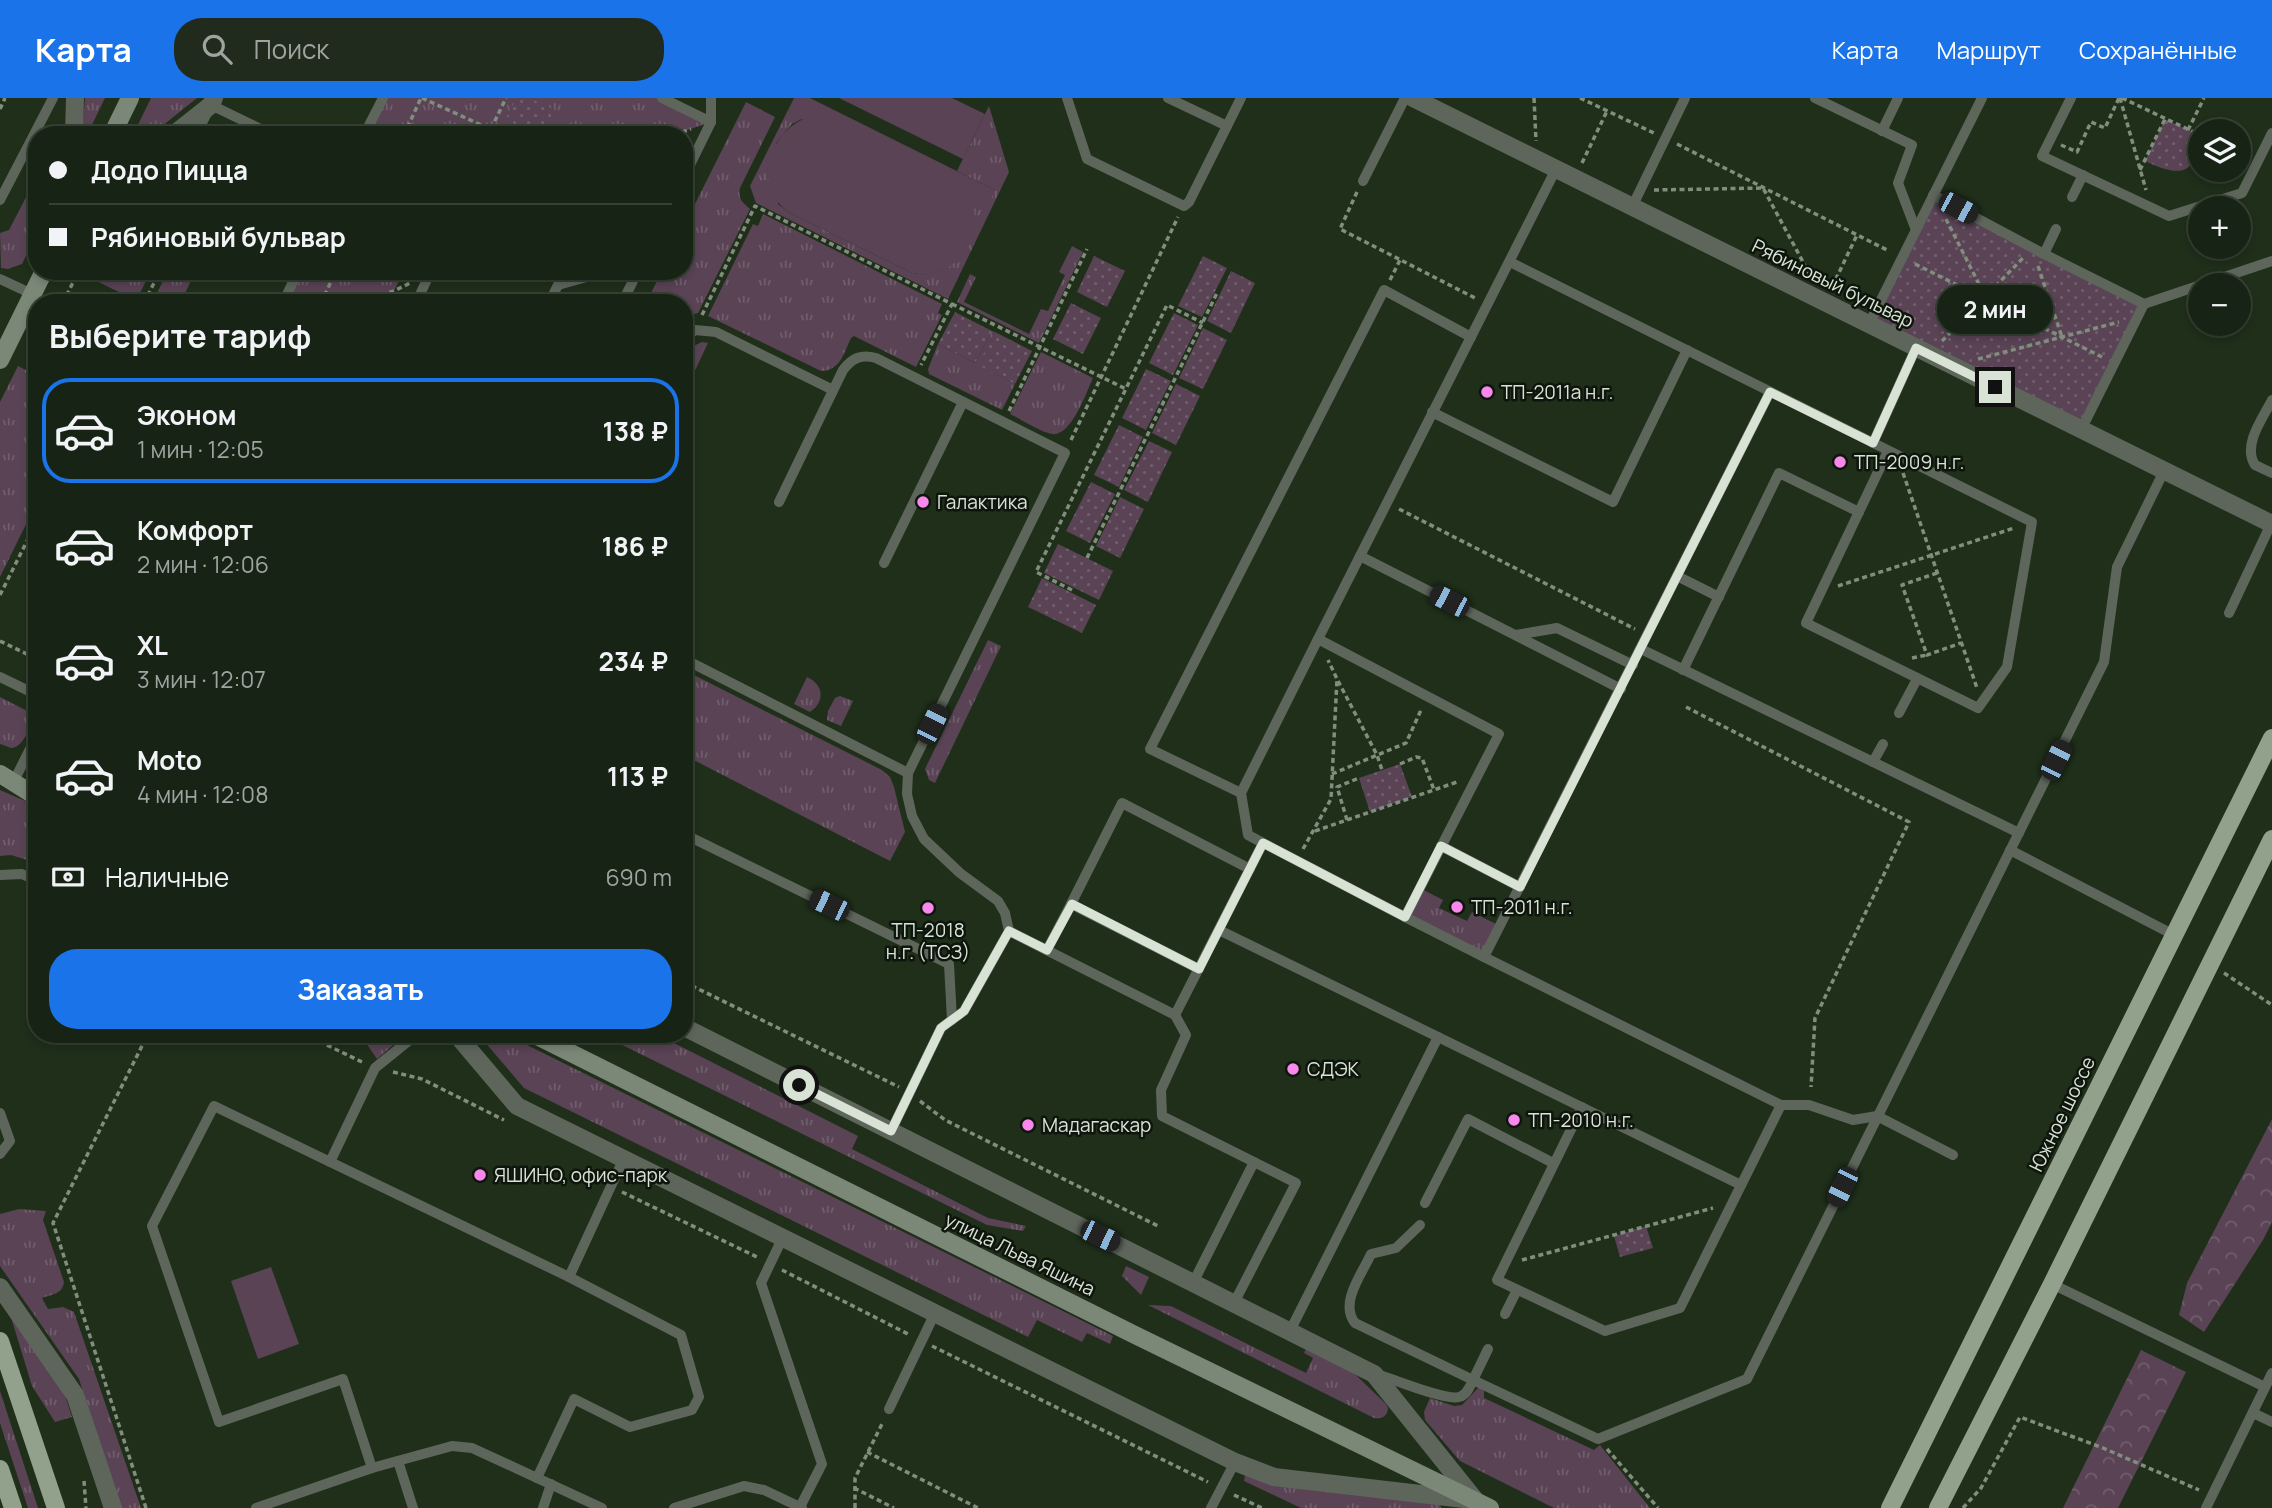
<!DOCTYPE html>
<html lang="ru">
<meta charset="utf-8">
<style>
:root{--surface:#172314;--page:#202b1d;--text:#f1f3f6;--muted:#9ea4a0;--line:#364034;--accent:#1a73e8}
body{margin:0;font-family:Manrope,sans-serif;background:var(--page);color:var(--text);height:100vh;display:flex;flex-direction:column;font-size:26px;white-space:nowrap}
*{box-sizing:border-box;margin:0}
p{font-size:23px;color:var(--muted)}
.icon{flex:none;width:38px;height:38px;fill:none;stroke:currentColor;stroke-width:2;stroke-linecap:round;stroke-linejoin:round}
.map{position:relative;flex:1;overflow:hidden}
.details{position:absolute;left:28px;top:196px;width:665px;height:749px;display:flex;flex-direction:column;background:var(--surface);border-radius:28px;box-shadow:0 4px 10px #0003,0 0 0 2px var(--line)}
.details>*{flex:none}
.hud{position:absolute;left:28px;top:28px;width:665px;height:154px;border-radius:28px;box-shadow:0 4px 10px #0003,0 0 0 2px var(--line);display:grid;align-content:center;height:154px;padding:0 21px;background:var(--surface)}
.controls{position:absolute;left:2188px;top:21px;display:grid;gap:14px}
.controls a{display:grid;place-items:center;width:63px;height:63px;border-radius:50%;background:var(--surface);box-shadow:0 4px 10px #0003,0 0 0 2px var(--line);font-size:35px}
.end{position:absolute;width:32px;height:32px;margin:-16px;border:9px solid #d8e2d5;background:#111;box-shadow:0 0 0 4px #111}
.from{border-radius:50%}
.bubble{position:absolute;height:49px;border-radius:24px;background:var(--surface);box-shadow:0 4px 10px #0003,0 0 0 2px var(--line);font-size:23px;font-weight:700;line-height:49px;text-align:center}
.car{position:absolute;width:21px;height:42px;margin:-21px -10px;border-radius:9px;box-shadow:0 0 5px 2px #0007;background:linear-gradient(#222 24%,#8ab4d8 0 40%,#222 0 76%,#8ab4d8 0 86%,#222 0)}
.hud b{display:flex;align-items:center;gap:24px;height:66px;font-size:26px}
.hud b+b{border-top:2px solid var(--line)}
.hud i{width:18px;height:18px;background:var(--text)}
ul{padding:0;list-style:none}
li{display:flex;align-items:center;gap:21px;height:105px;margin:0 14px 10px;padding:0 7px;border:4px solid transparent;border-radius:28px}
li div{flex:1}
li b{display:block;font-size:26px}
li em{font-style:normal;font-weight:700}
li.on{border-color:var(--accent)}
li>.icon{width:63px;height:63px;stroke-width:1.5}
h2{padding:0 21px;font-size:32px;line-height:84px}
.pay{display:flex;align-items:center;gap:18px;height:77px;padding:0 21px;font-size:26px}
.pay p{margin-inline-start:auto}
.action{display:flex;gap:14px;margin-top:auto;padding:14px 21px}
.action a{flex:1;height:80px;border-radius:28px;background:var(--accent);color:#fff;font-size:28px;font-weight:700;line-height:80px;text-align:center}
header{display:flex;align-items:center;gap:42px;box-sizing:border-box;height:98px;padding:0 35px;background:var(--accent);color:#fff}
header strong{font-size:33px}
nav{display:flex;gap:38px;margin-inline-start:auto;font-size:24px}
.search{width:490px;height:63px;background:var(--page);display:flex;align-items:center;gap:18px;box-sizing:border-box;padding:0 24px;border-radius:28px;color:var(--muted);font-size:26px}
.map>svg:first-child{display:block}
.grass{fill:url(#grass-tufts)}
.forest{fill:url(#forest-crowns)}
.park{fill:url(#park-dots)}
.garden{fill:#594355}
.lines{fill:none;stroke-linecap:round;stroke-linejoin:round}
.path{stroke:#818e7d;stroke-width:3.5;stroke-dasharray:5 3.5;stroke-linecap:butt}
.service{stroke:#5e665c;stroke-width:10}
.minor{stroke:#5e665c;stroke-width:18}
.secondary{stroke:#7b8877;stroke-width:18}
.primary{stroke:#91a18c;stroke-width:18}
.route{stroke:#d8e2d5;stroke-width:9}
.poi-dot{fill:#f888eb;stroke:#0e150c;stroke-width:2.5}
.labels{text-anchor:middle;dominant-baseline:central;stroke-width:5;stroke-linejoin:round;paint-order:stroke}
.street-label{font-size:19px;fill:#d8e2d5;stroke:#0e150c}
.poi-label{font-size:19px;fill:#d8e2d5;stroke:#0e150c;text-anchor:start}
</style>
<header>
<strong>Карта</strong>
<div class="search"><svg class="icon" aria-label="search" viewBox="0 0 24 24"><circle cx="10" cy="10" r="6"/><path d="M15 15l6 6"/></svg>Поиск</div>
<nav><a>Карта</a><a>Маршрут</a><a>Сохранённые</a></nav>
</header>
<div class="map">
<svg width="2272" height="1410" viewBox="0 0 2272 1410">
<defs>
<pattern id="grass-tufts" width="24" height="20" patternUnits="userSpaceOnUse" patternTransform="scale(1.75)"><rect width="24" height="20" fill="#594355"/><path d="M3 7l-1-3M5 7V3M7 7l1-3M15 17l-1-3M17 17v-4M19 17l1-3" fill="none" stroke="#705e6d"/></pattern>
<pattern id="forest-crowns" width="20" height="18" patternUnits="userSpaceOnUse" patternTransform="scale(1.75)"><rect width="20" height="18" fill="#594355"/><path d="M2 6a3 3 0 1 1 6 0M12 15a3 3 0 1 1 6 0" fill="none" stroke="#705e6d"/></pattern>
<pattern id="park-dots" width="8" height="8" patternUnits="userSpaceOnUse" patternTransform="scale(1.75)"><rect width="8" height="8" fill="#594355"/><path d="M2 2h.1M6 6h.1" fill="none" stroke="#705e6d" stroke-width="1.8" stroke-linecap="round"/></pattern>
</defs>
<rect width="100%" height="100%" fill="#1f2f1a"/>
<g class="grass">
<polygon points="85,0 105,0 87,37 82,37"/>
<polygon points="151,0 197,0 151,37 133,37"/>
<polygon points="383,0 662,0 711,24 673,37 458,37 443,30 439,37 370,37 365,34"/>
<path d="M746,4L775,19L740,90C738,101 742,104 750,111L698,215L687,218L684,223V205H646L662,173H684V128Z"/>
<path d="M989,8L1009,74L948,201L756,105L750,88L788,12L804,20L792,26L776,45L778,106L788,114L912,175C954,184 978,142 973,105L995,92L957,73Z"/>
<polygon points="37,78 37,135 22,166 8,171 1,170 0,135 9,132"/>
<path d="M763,116L942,206L938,215L942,217L916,269L854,238L851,240C844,255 840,273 821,273L708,218L753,126L758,128Z"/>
<polygon points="1072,148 1083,154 1039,245 957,204 970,176 976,179 964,204 1029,236 1041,211 1048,213 1065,177 1059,174"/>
<polygon points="76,173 151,173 135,205 119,205 123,196"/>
<polygon points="168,173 196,173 180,205 152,205"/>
<polygon points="298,173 395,173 402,177 388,205 283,205"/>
<polygon points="992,233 995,234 979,267 1015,286 1002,312 929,276 928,271 938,246 975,265"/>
<polygon points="702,244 708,245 690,283 684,280 684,264 691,249"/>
<path d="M1041,254L1093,280C1086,295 1071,339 1052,336C1038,333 1023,322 1010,316Z"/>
<polygon points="18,268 37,278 37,404 0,479 0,304"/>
<polygon points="988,542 1001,548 935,685 929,682 925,671"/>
<polygon points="684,572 882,672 890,679 894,689 905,734 890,763 684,657"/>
<path d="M807,579C823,586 826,603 810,614L794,606Z"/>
<polygon points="840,598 853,603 841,628 827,622 828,613 835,600"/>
<path d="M0,599L35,617C31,626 24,650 11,650C11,650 1,646 0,646Z"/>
<polygon points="0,692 37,708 37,765 11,757 0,758"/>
<polygon points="1420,790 1443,802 1439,810 1467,823 1472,814 1500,828 1484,859 1405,819"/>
<polygon points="360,936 406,936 377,961"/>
<polygon points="478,936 505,936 1113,1238 1110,1246 1087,1235 1082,1244 1037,1222 1028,1239 524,990"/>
<polygon points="600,936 656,936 858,1038 852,1051 988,1120 1026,1128 1023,1133 987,1127"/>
<path d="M19,1111L46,1113L43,1122L64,1184C62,1197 52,1196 42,1200L48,1211L63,1209L74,1214L141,1410H119L79,1281L0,1168V1116Z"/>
<polygon points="1126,1168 1149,1179 1141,1197 1122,1178"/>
<path d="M1148,1207L1171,1208L1306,1275L1313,1260L1304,1255L1307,1248L1334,1256L1386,1306L1388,1310C1387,1319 1382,1321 1374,1320Z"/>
<polygon points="10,1216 64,1294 72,1319 55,1324 32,1288"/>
<polygon points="1479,1289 1484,1291 1484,1300 1594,1352 1600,1347 1650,1410 1554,1410 1460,1363 1425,1322 1424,1314 1430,1300 1454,1308 1462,1307"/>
<polygon points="0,1293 38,1410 28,1410 0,1325"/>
<polygon points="1245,1377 1439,1403 1441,1410 1301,1410 1244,1383"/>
</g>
<g class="forest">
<polygon points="2272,1021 2272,1124 2263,1142 2204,1234 2179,1217 2187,1185"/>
<polygon points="2141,1252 2186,1274 2118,1410 2063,1410"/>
</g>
<g class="park">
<polygon points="516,0 529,0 555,12 543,37 499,35"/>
<path d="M2165,21L2195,35C2195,42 2197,53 2195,59C2187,83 2160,70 2145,63Z"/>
<polygon points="1933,97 2144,206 2081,332 1869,226"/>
<polygon points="1094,158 1125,173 1107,209 1077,194"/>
<polygon points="1203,158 1227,170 1202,219 1178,208"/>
<polygon points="1231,173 1255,185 1231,235 1207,223"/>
<polygon points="1071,205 1101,220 1083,256 1053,241"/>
<polygon points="955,214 992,233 975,265 938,246"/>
<polygon points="1174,215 1198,227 1173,277 1149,265"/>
<polygon points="1203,230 1227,242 1203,291 1179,280"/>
<polygon points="995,234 1032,253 1015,286 978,267"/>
<polygon points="1146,271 1171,283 1146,332 1122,320"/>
<polygon points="1176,286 1200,298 1176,347 1152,335"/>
<polygon points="1119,327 1143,339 1119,389 1094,377"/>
<polygon points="1149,343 1172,354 1148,404 1124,392"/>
<polygon points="1091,384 1115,396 1090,445 1066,433"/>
<polygon points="1120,399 1144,411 1120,460 1096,448"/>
<polygon points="1058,446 1113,473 1099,502 1044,475"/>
<polygon points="1042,480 1096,507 1082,535 1028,509"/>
<polygon points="1400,666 1412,699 1370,714 1359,680"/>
<polygon points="1646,1128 1653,1150 1620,1159 1614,1138"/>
</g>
<g class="garden">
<path d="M794,0H810L995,92L986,111L974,106C978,144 955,184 912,175L788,114C753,87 767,39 803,21L788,12Z"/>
<polygon points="839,0 952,0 985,16 963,61"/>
<polygon points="271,1169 299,1246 258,1261 231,1183"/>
</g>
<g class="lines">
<g class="path">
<polyline points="422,0 503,37"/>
<polyline points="1534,0 1536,43"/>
<polyline points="1580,0 1654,35"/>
<polyline points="2120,0 2146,92"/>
<polyline points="2122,0 2200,37"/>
<polyline points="0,11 5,0"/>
<polyline points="491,31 506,0"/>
<polyline points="2188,32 2204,0"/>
<polyline points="404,37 421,0"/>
<polyline points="674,37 691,31"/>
<polyline points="1677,46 1889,153"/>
<polyline points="2061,47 2077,54 2091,24 2105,30 2119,0"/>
<polyline points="1582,65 1607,13"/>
<polyline points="2140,72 2165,21"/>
<polyline points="1654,92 1763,90 1809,175"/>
<polyline points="1357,94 1340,131 1477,201"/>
<polyline points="1946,121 1985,198"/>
<polyline points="1915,166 2102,259"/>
<polyline points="2038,168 2062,239"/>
<polyline points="1390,182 1400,162"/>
<polyline points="1832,189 1857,137"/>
<polyline points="63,205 77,176"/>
<polyline points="144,205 160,173"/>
<polyline points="321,205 336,173"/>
<polyline points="357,205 394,193 410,185"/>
<polyline points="952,206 1126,291"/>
<polyline points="702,217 755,108 952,206 921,267"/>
<polyline points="1942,243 2023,160"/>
<polyline points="37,257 31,268 37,270"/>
<polyline points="1978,261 2119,224"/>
<polyline points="1009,313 1087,151"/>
<polyline points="1071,342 1178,119"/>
<polyline points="1903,375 1977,590"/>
<polyline points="1399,411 1635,531"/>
<polyline points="1087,460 1217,195"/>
<polyline points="1937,475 1902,487 1927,557 1961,545"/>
<polyline points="1838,488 2014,430"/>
<polyline points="1072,492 1036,474 1167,207 1203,225"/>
<polyline points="0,497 37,423"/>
<polyline points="0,543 37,561"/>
<polyline points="1912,560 1927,557"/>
<polyline points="1338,583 1377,657 1382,672"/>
<polyline points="1686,609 1909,724 1815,920 1811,989"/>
<polyline points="1400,666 1416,659 1422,660 1434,692"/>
<polyline points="1332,676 1406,645 1421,612"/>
<polyline points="1347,722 1337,689 1359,680"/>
<polyline points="1315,733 1457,684"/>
<polyline points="1303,751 1331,701 1337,581 1328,562"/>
<polyline points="2224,875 2272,907"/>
<polyline points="684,884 899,989"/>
<polyline points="304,936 362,964"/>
<polyline points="393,974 422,981 504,1022"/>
<polyline points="920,1003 945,1022 1158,1128"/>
<polyline points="622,1094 757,1159"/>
<polyline points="1522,1162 1713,1110"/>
<polyline points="782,1172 910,1237"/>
<polyline points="932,1248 1208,1384"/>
<polyline points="1607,1351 1658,1410"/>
<polyline points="867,1354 978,1410"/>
<polyline points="84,1383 86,1410"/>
<polyline points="854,1390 894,1410"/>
<polyline points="1234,1397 1262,1410"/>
<polyline points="146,1410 53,1125 148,936"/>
<polyline points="855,1410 855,1380 883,1324"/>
<polyline points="1963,1410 1981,1390 2020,1319 2103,1350 2199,1392"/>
</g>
<g class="service">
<polyline points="662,0 711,24"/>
<polyline points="1067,0 1087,61 1184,108 1189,104 1241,0"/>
<polyline points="1168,0 1227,28"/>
<polyline points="1815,0 1912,47 1898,85 1916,132"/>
<polyline points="2071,0 2042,58 2169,118 2242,95 2272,35"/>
<polyline points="1882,33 1898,0"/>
<polyline points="196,37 211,7 273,37"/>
<polyline points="364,37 383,0"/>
<polyline points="684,79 711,24 711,0"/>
<polyline points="1363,83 1405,0"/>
<polyline points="1933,97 2044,156 2144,206"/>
<polyline points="2072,99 2083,77"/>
<polyline points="0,102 53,0"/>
<polyline points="1632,109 1685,0"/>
<polyline points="2044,156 2056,131"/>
<polyline points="1510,164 2032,424 2007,569 1978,610 1806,525 1888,353"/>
<polyline points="0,181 32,196"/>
<polyline points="283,205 298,173"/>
<polyline points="416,205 431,173"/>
<polyline points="549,205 558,187 608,173"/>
<polyline points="622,205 638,173"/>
<polyline points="1869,226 1982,0"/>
<polyline points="684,246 690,236 695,232 716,234 833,292"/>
<path d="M2272,302C2263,320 2242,347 2255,367L2272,375"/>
<polyline points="1432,314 1613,404 1687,252"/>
<polyline points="2081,332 2144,206 2272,163"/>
<polyline points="1873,345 1916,250"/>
<path d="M779,404L843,272C852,260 861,256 876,260L1065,355L908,675L907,696L912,718L924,741L960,775L998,803L1005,815L1009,833L964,913L941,930L891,1033"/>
<polyline points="1360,458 1621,591"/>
<polyline points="884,465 963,304"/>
<polyline points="1677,478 1719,499"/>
<polyline points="2229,515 2271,426"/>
<polyline points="684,523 686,524 684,527"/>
<polyline points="1516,537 1557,530 1633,567"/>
<polyline points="1318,541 1556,71"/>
<polyline points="1641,551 2019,735"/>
<polyline points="684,561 908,675"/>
<polyline points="1683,572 1779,375 1859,414"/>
<polyline points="0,579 37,597"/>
<polyline points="1899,615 1917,581"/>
<polyline points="1873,664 1883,646"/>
<polyline points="13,685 37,637"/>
<polyline points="1241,695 1150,651 1384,192 1471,239"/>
<polyline points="684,736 949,866 952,922"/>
<polyline points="1441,748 1520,789"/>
<polyline points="2010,752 2174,837"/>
<polyline points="0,777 22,776 37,783"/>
<polyline points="1405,819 1484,859 1770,294"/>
<polyline points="1219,832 1741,1087"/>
<polyline points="1009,833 1175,917 1263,745 1405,819 1499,636 1318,541 1241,695 1248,737 1263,745"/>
<polyline points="1047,852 1071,806"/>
<polyline points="1484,859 1781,1007 1809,1007 1853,1022 1877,1018 1953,1057"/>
<polyline points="1199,871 1071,806 1122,705 1250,771"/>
<polyline points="1175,917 1186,937 1161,992 1162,1018 1296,1085 1234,1205"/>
<polyline points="1582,1009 1497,1182 1605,1233 1680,1210 1781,1007"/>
<polyline points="0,1015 10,1043 0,1056"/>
<polyline points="330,1064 375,970 417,936"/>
<polyline points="1425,1105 1468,1021 1553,1065"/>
<polyline points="783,1139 761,1185 822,1366 800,1409"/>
<polyline points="569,1179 624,1060"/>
<polyline points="1193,1185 1254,1064"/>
<polyline points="2052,1186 2265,1289"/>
<polyline points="1505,1216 1517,1192"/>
<polyline points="1290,1233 1438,939"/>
<polyline points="1488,1251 1473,1282 1598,1341 1747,1281 2104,564 2117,469 2164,373"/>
<path d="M1377,1276C1392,1281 1446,1303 1459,1299C1467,1297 1470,1288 1473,1282L1355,1225C1339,1205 1362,1176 1371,1156L1396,1150L1420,1127"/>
<polyline points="889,1311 935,1215"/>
<polyline points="2253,1315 2272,1324"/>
<polyline points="398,1363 413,1410"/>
<polyline points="372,1370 343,1281 219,1324 152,1128 214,1008 569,1179 681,1237 699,1299 692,1312 630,1329 574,1301 537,1380 602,1410"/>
<polyline points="256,1410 372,1370 452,1348 472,1350 537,1380"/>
<polyline points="543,1410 551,1386"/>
<polyline points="674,1410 744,1388 764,1392 802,1410"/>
<polyline points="1211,1410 1235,1364"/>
<polyline points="2206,1410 2272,1275"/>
</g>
<g class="minor">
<polyline points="1413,0 2272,426"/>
<polyline points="74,37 75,0"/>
<polyline points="173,37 211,7 214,0"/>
<polyline points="684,929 1374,1276 1475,1402"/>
<polyline points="456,936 517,1008 1235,1364 1274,1379 1472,1402"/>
<polyline points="0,1189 75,1297 113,1410"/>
</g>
<g class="secondary">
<polyline points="112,37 130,0"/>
<polyline points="0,262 44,173"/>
<polyline points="0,676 37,699"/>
<polyline points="533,936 1137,1238 1490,1410"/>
</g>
<g class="primary">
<polyline points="0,1243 56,1410"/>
<polyline points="0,1371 13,1410"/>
<polyline points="1890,1410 2272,640"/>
<polyline points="1938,1410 2052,1186 2272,741"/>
</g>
</g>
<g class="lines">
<polyline class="route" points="799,987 891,1033 941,930 964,913 1009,833 1047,852 1072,806 1199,871 1263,745 1405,819 1441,748 1520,789 1770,294 1873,345 1916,250 1995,289"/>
</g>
<g class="poi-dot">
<circle cx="1487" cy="294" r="7"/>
<circle cx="1840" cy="364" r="7"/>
<circle cx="923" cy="404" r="7"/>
<circle cx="1457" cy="809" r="7"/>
<circle cx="928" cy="810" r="7"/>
<circle cx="1293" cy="971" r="7"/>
<circle cx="1514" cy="1022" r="7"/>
<circle cx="1028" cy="1027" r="7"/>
<circle cx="480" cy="1077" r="7"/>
</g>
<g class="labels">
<g class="street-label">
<text transform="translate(1833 185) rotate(26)">Рябиновый бульвар</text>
<text transform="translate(2062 1016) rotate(-64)">Южное шоссе</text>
<text transform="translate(1020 1156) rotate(26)">улица Льва Яшина</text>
</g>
<g class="poi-label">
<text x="1501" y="294">ТП-2011а н.г.</text>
<text x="1854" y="364">ТП-2009 н.г.</text>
<text x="937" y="404">Галактика</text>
<text x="1471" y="809">ТП-2011 н.г.</text>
<text x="928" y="832" text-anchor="middle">ТП-2018<tspan x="928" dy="22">н.г. (ТСЗ)</tspan></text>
<text x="1307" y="971">СДЭК</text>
<text x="1528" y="1022">ТП-2010 н.г.</text>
<text x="1042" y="1027">Мадагаскар</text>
<text x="494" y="1077">ЯШИНО, офис-парк</text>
</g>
</g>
</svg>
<div class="controls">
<a><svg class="icon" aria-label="layers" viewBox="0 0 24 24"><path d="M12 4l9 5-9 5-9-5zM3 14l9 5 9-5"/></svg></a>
<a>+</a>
<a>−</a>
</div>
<i class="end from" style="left:799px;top:987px"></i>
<i class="end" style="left:1995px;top:289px"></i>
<div class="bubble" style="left:1937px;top:187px;width:116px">2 мин</div>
<i class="car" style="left:1958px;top:110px;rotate:118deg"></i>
<i class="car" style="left:1449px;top:503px;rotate:297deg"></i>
<i class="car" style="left:932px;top:626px;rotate:26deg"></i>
<i class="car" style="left:2056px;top:662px;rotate:26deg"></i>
<i class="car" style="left:829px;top:807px;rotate:296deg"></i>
<i class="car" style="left:1842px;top:1089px;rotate:206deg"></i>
<i class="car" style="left:1100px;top:1138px;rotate:116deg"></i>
<div class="hud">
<b><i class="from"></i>Додо Пицца</b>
<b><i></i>Рябиновый бульвар</b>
</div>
<section class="details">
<h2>Выберите тариф</h2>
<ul>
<li class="on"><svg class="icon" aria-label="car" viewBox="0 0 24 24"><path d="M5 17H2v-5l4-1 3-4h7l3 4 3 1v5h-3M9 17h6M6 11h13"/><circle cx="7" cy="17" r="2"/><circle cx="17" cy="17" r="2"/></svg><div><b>Эконом</b><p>1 мин · 12:05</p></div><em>138 ₽</em></li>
<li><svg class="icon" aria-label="car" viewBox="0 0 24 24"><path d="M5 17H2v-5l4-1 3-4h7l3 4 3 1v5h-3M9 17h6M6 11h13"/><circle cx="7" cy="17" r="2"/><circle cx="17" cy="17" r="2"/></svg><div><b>Комфорт</b><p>2 мин · 12:06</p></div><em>186 ₽</em></li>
<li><svg class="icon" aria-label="car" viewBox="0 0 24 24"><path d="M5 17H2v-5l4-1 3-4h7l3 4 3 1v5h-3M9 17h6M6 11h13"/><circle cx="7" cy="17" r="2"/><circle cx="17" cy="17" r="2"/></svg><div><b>XL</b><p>3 мин · 12:07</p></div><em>234 ₽</em></li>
<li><svg class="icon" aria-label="car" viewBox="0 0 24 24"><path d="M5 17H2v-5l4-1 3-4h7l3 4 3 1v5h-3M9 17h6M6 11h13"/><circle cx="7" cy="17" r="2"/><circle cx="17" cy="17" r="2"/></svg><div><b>Moto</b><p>4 мин · 12:08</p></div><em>113 ₽</em></li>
</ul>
<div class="pay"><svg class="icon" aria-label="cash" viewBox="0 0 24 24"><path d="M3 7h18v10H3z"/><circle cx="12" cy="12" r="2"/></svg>Наличные<p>690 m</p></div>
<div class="action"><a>Заказать</a></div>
</section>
</div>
